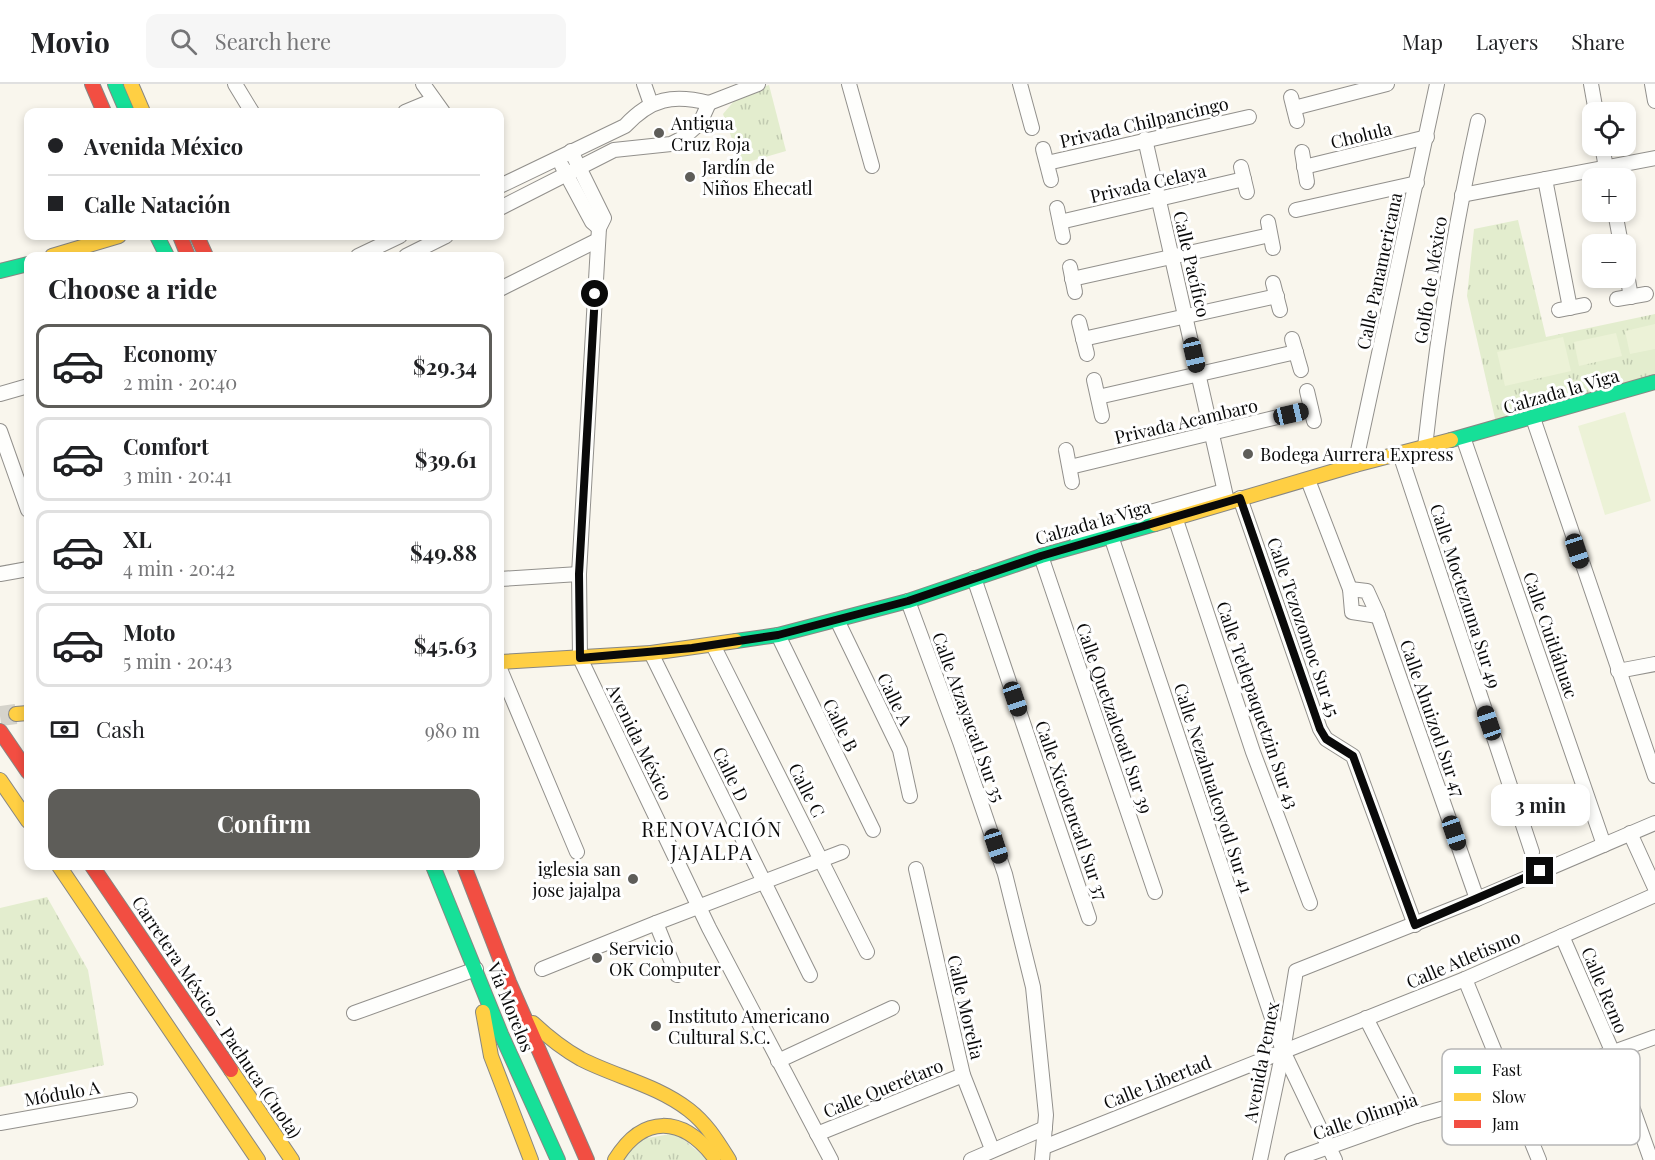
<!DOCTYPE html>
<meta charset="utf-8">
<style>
:root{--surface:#fff;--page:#f6f6f6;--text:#202124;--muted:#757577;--line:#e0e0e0;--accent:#5e5d59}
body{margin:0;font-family:"Playfair Display",serif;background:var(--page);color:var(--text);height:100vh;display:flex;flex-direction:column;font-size:22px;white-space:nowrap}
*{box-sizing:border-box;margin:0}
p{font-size:20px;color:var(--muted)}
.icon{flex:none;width:33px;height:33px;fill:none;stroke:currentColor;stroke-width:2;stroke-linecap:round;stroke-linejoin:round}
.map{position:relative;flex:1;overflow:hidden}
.details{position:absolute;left:24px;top:168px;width:480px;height:618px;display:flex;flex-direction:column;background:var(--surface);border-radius:12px;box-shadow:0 3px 9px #0003}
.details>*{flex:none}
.guide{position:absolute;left:24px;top:24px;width:480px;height:132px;border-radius:12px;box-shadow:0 3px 9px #0003;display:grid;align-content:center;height:132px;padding:0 24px;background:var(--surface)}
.tools{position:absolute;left:1582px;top:18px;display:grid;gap:12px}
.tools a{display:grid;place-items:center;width:54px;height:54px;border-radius:12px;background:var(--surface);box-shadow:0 3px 9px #0003;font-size:30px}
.end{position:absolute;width:27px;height:27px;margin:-14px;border:8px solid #0a0a0a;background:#fff;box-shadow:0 0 0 3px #fff}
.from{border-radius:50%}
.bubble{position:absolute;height:42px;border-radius:12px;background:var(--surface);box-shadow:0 3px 9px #0003;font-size:20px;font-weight:700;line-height:42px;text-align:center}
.car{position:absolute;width:18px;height:36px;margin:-18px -9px;border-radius:8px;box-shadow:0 0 4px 2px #0007;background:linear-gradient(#222 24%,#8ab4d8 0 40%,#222 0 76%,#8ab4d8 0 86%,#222 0)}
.guide b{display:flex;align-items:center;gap:21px;height:57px;font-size:22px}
.guide b+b{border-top:2px solid var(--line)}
.guide i{width:15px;height:15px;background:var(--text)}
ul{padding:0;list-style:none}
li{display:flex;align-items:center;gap:18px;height:84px;margin:0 12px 9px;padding:0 12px;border:3px solid var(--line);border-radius:12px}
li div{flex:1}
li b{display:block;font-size:22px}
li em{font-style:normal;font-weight:700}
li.active{border-color:var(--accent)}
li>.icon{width:54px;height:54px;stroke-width:1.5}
h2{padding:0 24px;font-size:27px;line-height:72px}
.pay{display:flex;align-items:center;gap:15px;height:66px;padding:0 24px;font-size:22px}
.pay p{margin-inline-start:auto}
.button{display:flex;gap:12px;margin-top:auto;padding:12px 24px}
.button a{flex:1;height:69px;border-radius:12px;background:var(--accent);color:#fff;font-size:24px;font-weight:700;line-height:69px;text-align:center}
header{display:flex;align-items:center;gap:36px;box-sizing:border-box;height:84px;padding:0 30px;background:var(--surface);border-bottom:2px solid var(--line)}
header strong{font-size:28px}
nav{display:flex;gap:33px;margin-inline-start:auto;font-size:21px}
.search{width:420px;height:54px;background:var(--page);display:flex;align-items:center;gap:15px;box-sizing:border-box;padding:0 21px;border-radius:12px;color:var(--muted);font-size:22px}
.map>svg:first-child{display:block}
.park{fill:url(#park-tufts)}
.pitch{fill:#ecf2d7}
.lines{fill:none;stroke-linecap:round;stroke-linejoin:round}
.secondary-tunnel{stroke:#d5d3cb;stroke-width:20;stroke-dasharray:20 10;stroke-linecap:butt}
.street-casing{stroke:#92908c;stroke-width:16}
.fast-casing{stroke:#888783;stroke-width:16}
.slow-casing{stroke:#888783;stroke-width:16}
.jam-casing{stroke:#888783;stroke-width:16}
.street{stroke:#fefefc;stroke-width:14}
.fast{stroke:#16e098;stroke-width:14}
.slow{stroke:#ffcf43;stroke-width:14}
.jam{stroke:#f24e42;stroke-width:14}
.route{stroke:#0a0a0a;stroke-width:8}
.poi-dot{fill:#5e5d59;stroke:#fff;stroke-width:2}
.labels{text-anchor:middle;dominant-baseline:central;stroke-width:6;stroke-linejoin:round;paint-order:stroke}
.street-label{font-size:18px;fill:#0a0a0a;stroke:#fff}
.poi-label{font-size:18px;fill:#0a0a0a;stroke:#fff;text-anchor:start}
.neighbourhood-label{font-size:20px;letter-spacing:1.5px;fill:#0a0a0a;stroke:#fff}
.key{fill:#fff;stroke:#b6b6b6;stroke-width:1.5}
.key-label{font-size:16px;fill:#0a0a0a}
</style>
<header>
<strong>Movio</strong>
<div class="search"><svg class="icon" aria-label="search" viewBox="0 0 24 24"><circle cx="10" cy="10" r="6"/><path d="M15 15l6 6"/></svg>Search here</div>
<nav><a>Map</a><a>Layers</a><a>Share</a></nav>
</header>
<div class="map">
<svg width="1655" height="1076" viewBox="0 0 1655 1076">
<defs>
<pattern id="park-tufts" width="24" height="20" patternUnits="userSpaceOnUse" patternTransform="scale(1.5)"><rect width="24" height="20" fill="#e3edce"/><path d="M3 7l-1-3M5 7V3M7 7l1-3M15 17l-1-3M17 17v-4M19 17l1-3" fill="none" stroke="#c1cab0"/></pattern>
</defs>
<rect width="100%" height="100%" fill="#f9f6ed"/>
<g class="park">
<polygon points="769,1 786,67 741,80 723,30 740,10"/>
<polygon points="1518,136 1546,253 1655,230 1655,295 1496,339 1467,212 1474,145"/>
<polygon points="47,813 88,886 104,981 0,1003 0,824"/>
<polygon points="676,1049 708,1076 621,1076 642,1055"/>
</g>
<g class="pitch">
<polygon points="1655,240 1655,265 1630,270 1625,247"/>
<polygon points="1616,249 1622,272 1579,282 1574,258"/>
<polygon points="1563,253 1571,287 1505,302 1497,268"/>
<polygon points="1625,328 1651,417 1605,431 1578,342"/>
</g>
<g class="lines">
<polyline class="secondary-tunnel" points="0,632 16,630"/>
<g class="street-casing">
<g id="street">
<polyline points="235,0 252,28"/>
<polyline points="423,0 443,28"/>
<polyline points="644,0 651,20"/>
<polyline points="849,0 872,82"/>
<polyline points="1020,0 1032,44"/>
<polyline points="1591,0 1596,28"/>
<polyline points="1652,0 1655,17"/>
<polyline points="1291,13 1297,37"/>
<polyline points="709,19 758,0"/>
<polyline points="1294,24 1387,0"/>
<polyline points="405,28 434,16"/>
<polyline points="1145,55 1227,417"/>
<polyline points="1602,62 1608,94"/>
<polyline points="1043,65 1051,96"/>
<polyline points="571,67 604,134 599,144 579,490 580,574 709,844 831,1076"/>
<polyline points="1302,68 1307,98"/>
<polyline points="1047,79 1249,33"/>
<polyline points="562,82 592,138 599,144"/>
<polyline points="1241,83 1247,108"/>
<polyline points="1304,83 1427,53"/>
<polyline points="1545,95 1570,224"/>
<path d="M500,102L625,42C651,14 673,10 709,19"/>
<polyline points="1462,111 1655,74"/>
<polyline points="500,124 614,66 671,60 683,54 700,39 709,19"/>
<polyline points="1057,124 1063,153"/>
<polyline points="1296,126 1417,99"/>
<polyline points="1615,128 1621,160"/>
<polyline points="1060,138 1244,95"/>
<polyline points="1268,138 1273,164"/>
<polyline points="358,172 400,152"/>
<polyline points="406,172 446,152"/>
<polyline points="1070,183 1075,208"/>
<polyline points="1626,185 1631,213"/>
<polyline points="1072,195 1270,151"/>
<polyline points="1273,199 1280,226"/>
<polyline points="500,205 598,156"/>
<polyline points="1617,215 1646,210"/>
<polyline points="1559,226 1584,221"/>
<polyline points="1079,238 1087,270"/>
<polyline points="1083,255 1277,212"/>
<polyline points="1292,255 1301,286"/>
<polyline points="1094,296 1102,332"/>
<polyline points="1307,307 1314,337"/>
<polyline points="0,310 28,302"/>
<polyline points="1098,313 1296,268"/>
<polyline points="1533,334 1655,692"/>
<polyline points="0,347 28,426"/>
<polyline points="1463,353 1604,761"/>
<path d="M1425,363C1437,253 1454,145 1478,37"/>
<polyline points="1066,366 1072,398"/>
<polyline points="1400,370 1532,768"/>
<polyline points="1355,381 1437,0"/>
<polyline points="1070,383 1311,325"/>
<polyline points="1308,396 1350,505 1352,528 1378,532"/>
<polyline points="1240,414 1320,645 1326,655 1353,672 1415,841"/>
<polyline points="1175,433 1253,668 1310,819"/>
<polyline points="1111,452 1283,967 1335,1076"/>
<polyline points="1078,461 1077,449 1224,407"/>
<polyline points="1041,472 1155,808"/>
<polyline points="0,490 28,485"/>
<polyline points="974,494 1089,834"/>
<polyline points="500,495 579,490"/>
<polyline points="1350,505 1367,507 1377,529 1477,815"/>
<polyline points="908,517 960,658 1005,790 1033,903 1046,1031 1042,1076"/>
<polyline points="837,536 900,666 910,712"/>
<polyline points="778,551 873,746"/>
<polyline points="713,561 867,868"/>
<polyline points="651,569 810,891"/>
<polyline points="500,585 577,768"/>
<polyline points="1618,587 1655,580"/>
<polyline points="1630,749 1655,804"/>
<polyline points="916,785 963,991 992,1065"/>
<polyline points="656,839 677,891"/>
<polyline points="1562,852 1613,969 1651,1076"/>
<polyline points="542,885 656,839 842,768"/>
<polyline points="1465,895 1539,1076"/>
<polyline points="354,929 476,885"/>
<polyline points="1366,934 1416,1032"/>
<polyline points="778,977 892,924"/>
<polyline points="0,1039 130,1016"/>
<polyline points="817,1050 963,991"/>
<polyline points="1044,1063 1465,895 1655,811"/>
<polyline points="971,1076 1045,1044"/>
<polyline points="1260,1076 1283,967 1296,887 1477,815 1655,739"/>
<polyline points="1292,1076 1416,1032 1509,1006 1655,953"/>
</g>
</g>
<g class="fast-casing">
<g id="fast">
<polyline points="115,0 127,28"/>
<polyline points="157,152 167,172"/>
<polyline points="0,187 28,180"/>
<polyline points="1451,356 1655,298"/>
<polyline points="736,557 778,551 908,517 1041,472 1155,440"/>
<polyline points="433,782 501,950 558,1076"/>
</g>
</g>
<g class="slow-casing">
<g id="slow">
<polyline points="131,0 143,28"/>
<polyline points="52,172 119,152"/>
<polyline points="1155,440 1355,381 1451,356"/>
<polyline points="500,578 651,569 736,557"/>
<polyline points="16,630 28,629"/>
<polyline points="0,696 28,737"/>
<polyline points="59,782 258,1076"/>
<polyline points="483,928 491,972 531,1076"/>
<path d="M533,939C548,953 563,965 581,975C616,993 657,1001 689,1026C707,1040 717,1057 729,1076"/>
<polyline points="231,986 292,1076"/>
<path d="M615,1076C643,1030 682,1032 714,1073"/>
</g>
</g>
<g class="jam-casing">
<g id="jam">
<polyline points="92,0 104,28"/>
<polyline points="180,152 188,172"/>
<polyline points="197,152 206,172"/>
<polyline points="0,647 28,688"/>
<polyline points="92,782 231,986"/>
<polyline points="464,782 509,898 587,1076"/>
</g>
</g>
<use href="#street" class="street"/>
<use href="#fast" class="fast"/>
<use href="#slow" class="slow"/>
<use href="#jam" class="jam"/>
</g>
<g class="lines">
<polyline class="route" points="595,210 579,490 580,574 692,564 778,551 908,517 1041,472 1240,414 1320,645 1326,655 1353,672 1415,841 1540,787"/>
</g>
<g class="poi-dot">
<circle cx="659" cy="49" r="6"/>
<circle cx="690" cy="93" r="6"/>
<circle cx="1248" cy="370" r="6"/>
<circle cx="633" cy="795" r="6"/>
<circle cx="597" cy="874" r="6"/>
<circle cx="656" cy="942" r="6"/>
</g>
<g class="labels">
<g class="street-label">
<text transform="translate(1144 38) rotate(-13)">Privada Chilpancingo</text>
<text transform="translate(1361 51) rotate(-14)">Cholula</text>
<text transform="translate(1148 99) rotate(-13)">Privada Celaya</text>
<text transform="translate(1192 180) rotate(77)">Calle Pacífico</text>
<text transform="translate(1379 187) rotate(-78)">Calle Panamericana</text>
<text transform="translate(1430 196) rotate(-81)">Golfo de México</text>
<text transform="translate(1561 307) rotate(-16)">Calzada la Viga</text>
<text transform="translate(1186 337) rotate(-13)">Privada Acambaro</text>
<text transform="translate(1093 438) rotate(-16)">Calzada la Viga</text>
<text transform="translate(1466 512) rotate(72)">Calle Moctezuma Sur 49</text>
<text transform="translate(1304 543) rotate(71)">Calle Tezozomoc Sur 45</text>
<text transform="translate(1551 551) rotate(71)">Calle Cuitláhuac</text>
<text transform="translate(895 615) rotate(64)">Calle A</text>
<text transform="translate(1258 621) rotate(71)">Calle Tetlepaquetzin Sur 43</text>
<text transform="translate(969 633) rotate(70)">Calle Atzayacatl Sur 35</text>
<text transform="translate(1115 634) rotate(71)">Calle Quetzalcoatl Sur 39</text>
<text transform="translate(1433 634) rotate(71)">Calle Ahuizotl Sur 47</text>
<text transform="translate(841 641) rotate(64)">Calle B</text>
<text transform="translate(640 658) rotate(64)">Avenida México</text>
<text transform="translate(731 690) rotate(64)">Calle D</text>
<text transform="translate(1214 704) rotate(72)">Calle Nezahualcoyotl Sur 41</text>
<text transform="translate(807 706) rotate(63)">Calle C</text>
<text transform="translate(1072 726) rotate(71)">Calle Xicotencatl Sur 37</text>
<text transform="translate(1463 875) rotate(-23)">Calle Atletismo</text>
<text transform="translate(1605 906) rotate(67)">Calle Remo</text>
<text transform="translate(511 923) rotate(68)">Vía Morelos</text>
<text transform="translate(966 923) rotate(77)">Calle Morelia</text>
<text transform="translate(217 933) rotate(56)">Carretera México - Pachuca (Cuota)</text>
<text transform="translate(1261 978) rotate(-79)">Avenida Pemex</text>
<text transform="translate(1157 998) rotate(-22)">Calle Libertad</text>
<text transform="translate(883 1004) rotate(-22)">Calle Querétaro</text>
<text transform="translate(62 1009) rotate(-10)">Módulo A</text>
<text transform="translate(1365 1032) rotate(-19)">Calle Olimpia</text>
</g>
<g class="poi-label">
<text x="671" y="39">Antigua<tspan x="671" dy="21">Cruz Roja</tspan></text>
<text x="702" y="83">Jardín de<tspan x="702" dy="21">Niños Ehecatl</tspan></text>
<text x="1260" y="370">Bodega Aurrera Express</text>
<text x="621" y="785" text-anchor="end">iglesia san<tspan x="621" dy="21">jose jajalpa</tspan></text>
<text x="609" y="864">Servicio<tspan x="609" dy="21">OK Computer</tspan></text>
<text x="668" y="932">Instituto Americano<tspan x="668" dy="21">Cultural S.C.</tspan></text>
</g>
<g class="neighbourhood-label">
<text x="712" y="744">RENOVACIÓN<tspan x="712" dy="23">JAJALPA</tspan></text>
</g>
</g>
<rect x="1442" y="965" width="198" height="96" rx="9" class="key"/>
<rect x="1454" y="982" width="27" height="8" fill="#16e098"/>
<rect x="1454" y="1009" width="27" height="8" fill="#ffcf43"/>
<rect x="1454" y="1036" width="27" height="8" fill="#f24e42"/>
<g class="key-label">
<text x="1492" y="992">Fast</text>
<text x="1492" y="1019">Slow</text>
<text x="1492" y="1046">Jam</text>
</g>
</svg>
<div class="tools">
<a><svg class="icon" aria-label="locate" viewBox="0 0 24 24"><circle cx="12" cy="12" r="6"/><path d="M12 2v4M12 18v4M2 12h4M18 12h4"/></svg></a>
<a>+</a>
<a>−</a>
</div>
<i class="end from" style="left:595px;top:210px"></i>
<i class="end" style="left:1540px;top:787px"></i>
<div class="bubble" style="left:1491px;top:700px;width:99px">3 min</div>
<i class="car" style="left:1194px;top:271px;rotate:167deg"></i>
<i class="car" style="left:1291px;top:330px;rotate:77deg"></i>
<i class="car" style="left:1577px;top:467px;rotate:162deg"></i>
<i class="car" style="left:1015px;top:615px;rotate:161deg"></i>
<i class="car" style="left:1489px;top:639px;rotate:341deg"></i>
<i class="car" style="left:1454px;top:749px;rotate:161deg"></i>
<i class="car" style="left:996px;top:762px;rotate:162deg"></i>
<div class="guide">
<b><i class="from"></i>Avenida México</b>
<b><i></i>Calle Natación</b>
</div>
<section class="details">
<h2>Choose a ride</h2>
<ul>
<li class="active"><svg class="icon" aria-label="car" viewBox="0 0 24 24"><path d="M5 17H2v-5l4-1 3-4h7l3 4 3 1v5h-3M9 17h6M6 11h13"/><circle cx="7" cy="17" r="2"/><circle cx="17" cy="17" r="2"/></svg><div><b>Economy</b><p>2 min · 20:40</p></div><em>$29.34</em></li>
<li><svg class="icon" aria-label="car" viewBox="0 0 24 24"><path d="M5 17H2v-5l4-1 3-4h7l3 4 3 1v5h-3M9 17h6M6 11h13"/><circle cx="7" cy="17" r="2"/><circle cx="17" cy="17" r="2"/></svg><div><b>Comfort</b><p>3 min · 20:41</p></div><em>$39.61</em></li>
<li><svg class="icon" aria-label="car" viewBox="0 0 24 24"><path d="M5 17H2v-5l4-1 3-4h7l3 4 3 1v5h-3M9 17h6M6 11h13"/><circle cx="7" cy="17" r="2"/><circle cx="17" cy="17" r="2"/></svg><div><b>XL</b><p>4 min · 20:42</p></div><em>$49.88</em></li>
<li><svg class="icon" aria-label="car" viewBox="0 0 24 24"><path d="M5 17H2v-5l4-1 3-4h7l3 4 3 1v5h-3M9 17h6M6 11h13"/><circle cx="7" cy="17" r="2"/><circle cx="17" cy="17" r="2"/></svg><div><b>Moto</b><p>5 min · 20:43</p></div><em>$45.63</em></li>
</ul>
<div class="pay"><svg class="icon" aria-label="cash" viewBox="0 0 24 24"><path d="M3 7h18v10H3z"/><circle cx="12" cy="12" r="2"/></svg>Cash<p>980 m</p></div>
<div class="button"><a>Confirm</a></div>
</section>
</div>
